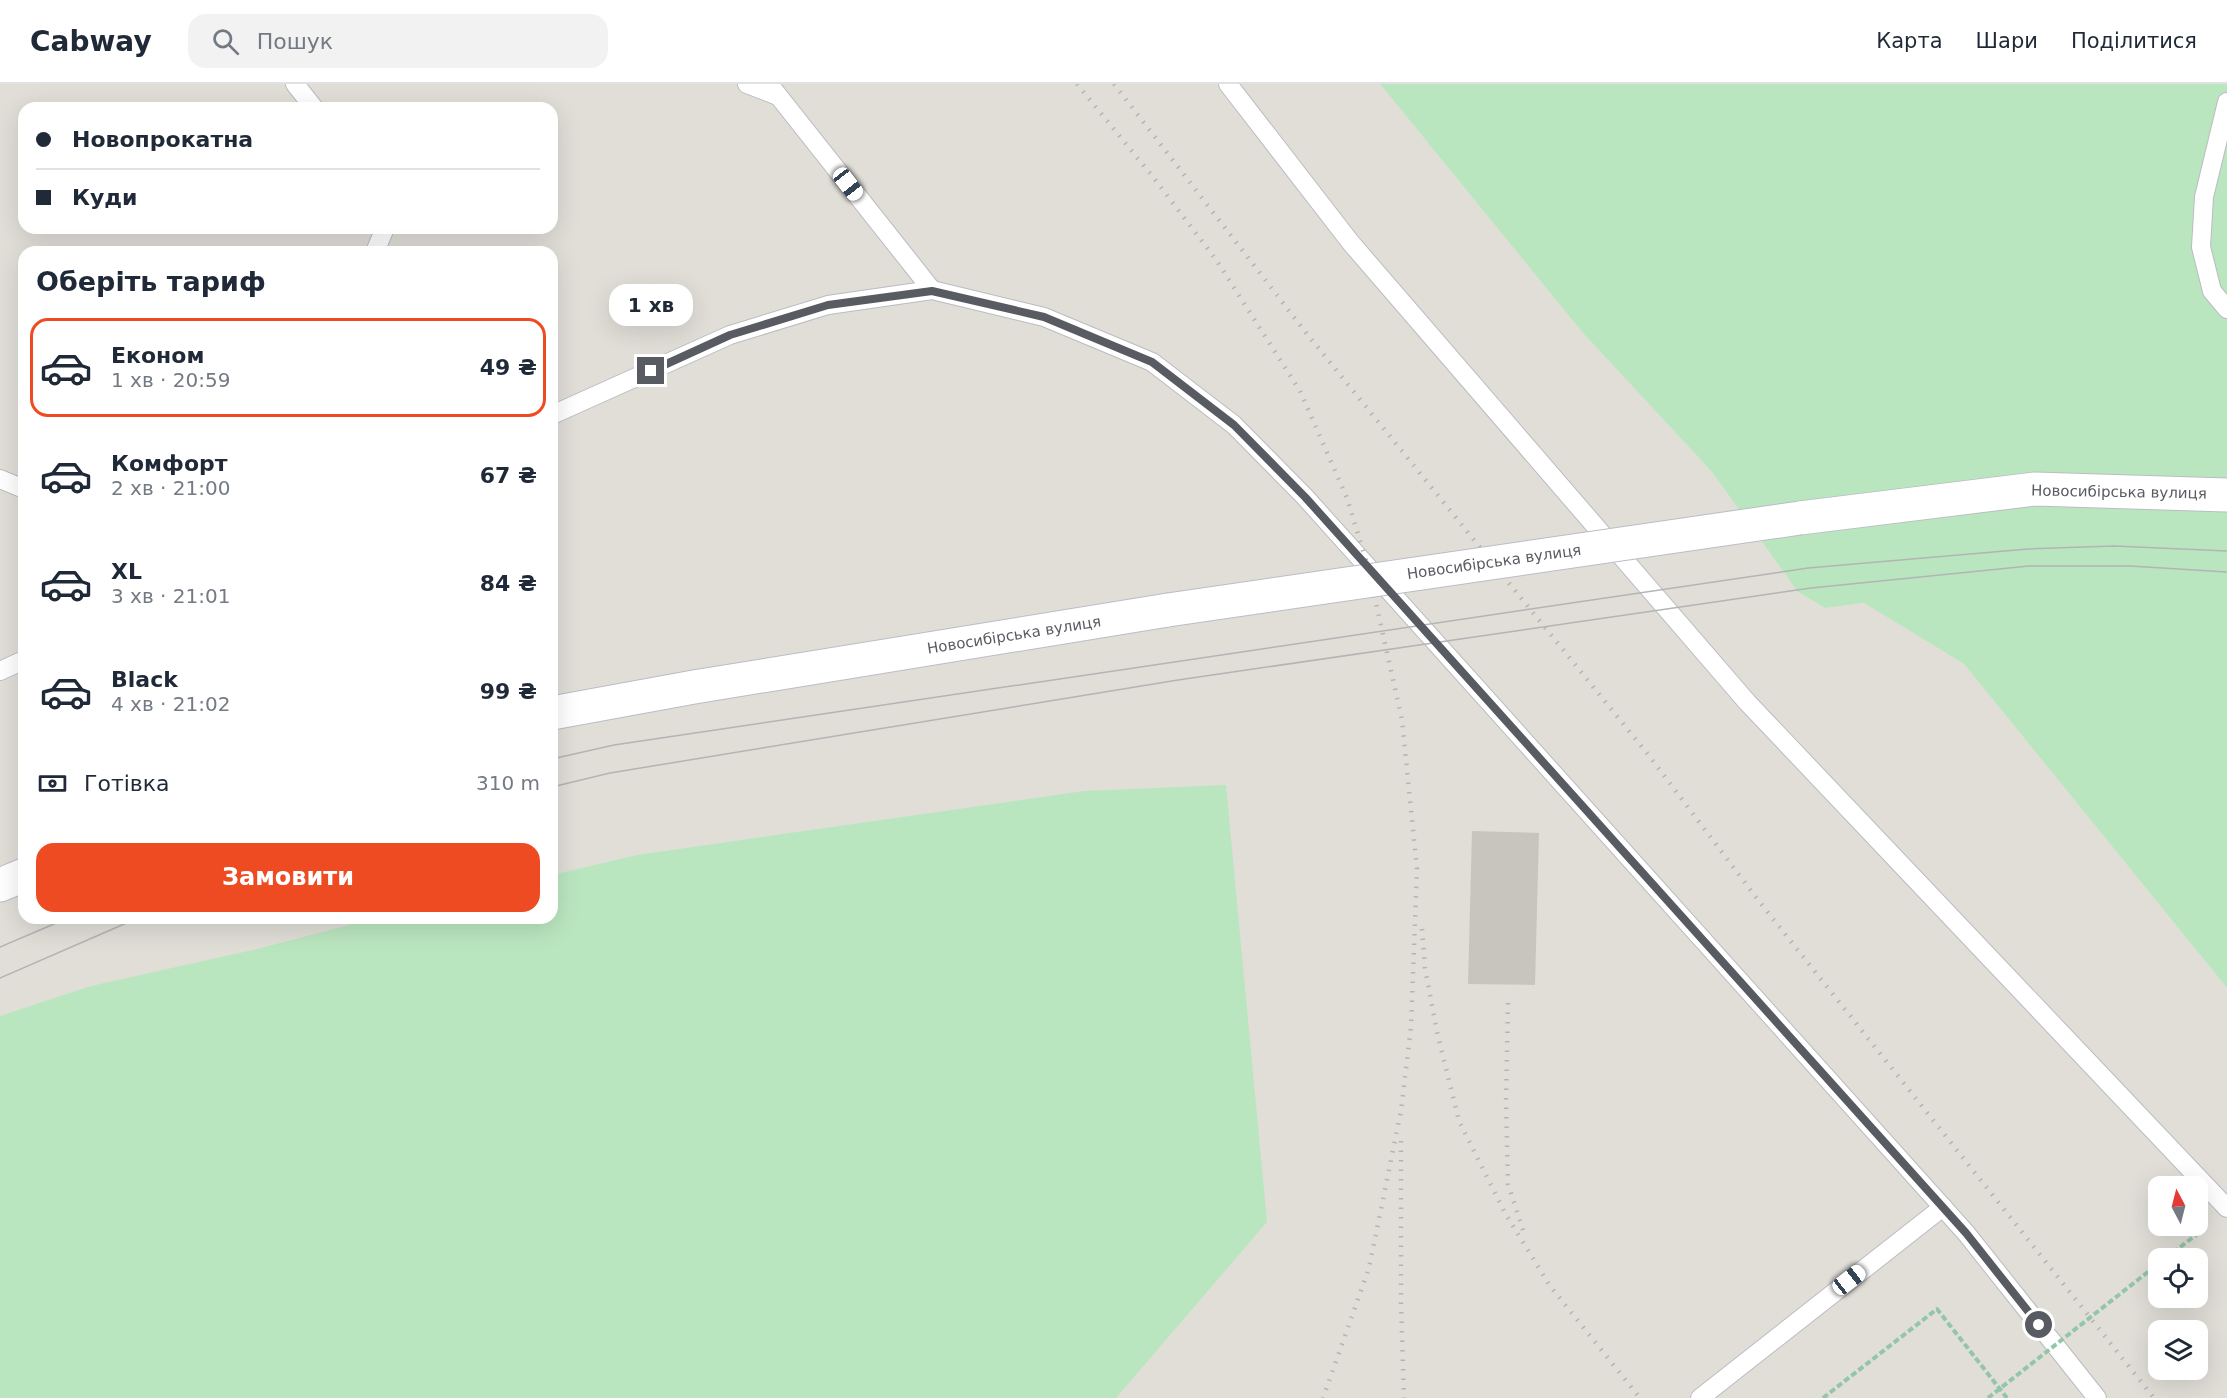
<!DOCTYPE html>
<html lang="uk">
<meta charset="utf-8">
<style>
:root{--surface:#fff;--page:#f2f2f3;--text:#1f2937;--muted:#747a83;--line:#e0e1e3;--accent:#ef4b23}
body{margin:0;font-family:"DejaVu Sans",sans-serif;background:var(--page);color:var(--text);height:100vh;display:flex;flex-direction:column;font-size:22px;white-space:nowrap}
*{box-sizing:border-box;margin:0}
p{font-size:20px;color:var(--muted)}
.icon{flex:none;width:33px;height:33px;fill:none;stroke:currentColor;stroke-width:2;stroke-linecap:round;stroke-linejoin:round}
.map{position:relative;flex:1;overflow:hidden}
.panel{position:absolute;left:18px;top:162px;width:540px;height:678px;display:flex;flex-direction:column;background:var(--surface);border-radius:18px;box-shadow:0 6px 24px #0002}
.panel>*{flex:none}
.top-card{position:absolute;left:18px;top:18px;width:540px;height:132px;border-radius:18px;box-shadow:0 6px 24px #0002;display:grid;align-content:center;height:132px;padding:0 18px;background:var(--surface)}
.needle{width:39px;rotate:353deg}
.controls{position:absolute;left:2148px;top:1092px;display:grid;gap:12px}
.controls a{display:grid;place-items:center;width:60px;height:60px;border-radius:12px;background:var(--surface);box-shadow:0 6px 24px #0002;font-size:30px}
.end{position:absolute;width:27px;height:27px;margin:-14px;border:8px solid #585b61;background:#fff;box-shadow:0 0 0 3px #fff}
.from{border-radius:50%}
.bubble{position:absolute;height:42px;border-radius:18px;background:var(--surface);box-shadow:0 6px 24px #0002;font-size:20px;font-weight:700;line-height:42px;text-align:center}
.car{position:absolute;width:18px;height:36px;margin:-18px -9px;border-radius:8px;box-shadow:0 0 4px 2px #0007;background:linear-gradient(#fff 24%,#345 0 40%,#fff 0 76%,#345 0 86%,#fff 0)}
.top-card b{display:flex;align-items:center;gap:21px;height:57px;font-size:22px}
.top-card b+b{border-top:2px solid var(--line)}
.top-card i{width:15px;height:15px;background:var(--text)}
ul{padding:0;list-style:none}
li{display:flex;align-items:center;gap:18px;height:99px;margin:0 12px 9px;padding:0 6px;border:3px solid transparent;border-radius:18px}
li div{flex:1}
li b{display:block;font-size:22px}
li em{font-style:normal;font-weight:700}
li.selected{border-color:var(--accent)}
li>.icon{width:54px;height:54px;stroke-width:1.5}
h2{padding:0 18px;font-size:27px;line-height:72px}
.pay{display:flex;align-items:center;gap:15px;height:66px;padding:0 18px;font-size:22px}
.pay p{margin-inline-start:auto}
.action{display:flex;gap:12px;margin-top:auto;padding:12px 18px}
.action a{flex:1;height:69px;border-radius:18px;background:var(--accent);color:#fff;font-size:24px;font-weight:700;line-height:69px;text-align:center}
header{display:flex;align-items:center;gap:36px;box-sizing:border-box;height:84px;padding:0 30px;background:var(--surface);border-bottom:2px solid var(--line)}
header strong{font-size:28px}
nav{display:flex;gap:33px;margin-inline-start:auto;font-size:21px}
.search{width:420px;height:54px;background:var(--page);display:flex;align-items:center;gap:15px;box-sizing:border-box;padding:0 21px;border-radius:18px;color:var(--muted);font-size:22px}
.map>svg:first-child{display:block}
.industrial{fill:#e0ded7;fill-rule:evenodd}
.green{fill:#bae6bf}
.building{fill:#c7c5bd}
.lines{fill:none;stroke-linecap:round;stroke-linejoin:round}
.lane-casing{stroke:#babcc2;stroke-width:20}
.secondary-casing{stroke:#babdc4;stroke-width:35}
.path{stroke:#93c6a8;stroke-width:4;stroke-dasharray:6 3;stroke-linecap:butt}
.lane{stroke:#fff;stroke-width:18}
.secondary{stroke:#fff;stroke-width:33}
.tram{stroke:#b3b4b4;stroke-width:1.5}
.rail{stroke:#b3b4b4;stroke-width:4.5;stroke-dasharray:1.5 8;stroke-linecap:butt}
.secondary-bridge-casing{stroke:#babdc4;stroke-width:35;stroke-linecap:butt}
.path-bridge{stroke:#93c6a8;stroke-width:4;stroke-dasharray:6 3;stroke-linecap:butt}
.secondary-bridge{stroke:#fff;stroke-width:33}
.route{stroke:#585b61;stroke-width:8}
.labels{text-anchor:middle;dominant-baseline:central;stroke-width:5;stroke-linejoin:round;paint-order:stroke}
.street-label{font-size:15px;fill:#585b61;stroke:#fff}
</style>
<header>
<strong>Cabway</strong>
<div class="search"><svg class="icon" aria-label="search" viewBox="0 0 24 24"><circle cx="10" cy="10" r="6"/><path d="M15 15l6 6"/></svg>Пошук</div>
<nav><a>Карта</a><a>Шари</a><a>Поділитися</a></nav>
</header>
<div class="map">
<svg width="2227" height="1314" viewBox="0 0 2227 1314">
<rect width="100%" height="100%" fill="#ecebdf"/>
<path class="industrial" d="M0,0H1380L1582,248L1712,388L1798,508L1825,524L1864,519L1964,580L2227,904V1314H0ZM24,24H552V144H24ZM24,168H552V834H24ZM2158,1102H2198V1142H2158ZM2158,1174H2198V1214H2158ZM2158,1246H2198V1286H2158Z"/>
<g class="green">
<polygon points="1380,0 2227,0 2227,904 1964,580 1864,519 1825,524 1798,508 1712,388 1582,248"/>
<polygon points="1226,701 1267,1138 1116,1314 0,1314 0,932 91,902 257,865 376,834 552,834 552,791 637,771 1084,707"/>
</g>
<polygon class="building" points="1472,747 1539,749 1535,901 1468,900"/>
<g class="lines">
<g class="lane-casing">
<g id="lane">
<polyline points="295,0 314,24"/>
<polyline points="747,0 778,12"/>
<polyline points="769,0 932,206"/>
<polyline points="1228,0 1351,159 1747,618 2227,1124"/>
<polyline points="2227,18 2204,113 2201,163 2212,207 2227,225"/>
<polyline points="375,168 385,144"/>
<polyline points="552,331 730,251 828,221 932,206 1044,233 1152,278 1234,341 1305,413 1966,1149 2097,1314"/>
<polyline points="0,395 24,405"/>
<polyline points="0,587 24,576"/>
<polyline points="1700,1314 1943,1123"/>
</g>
</g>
<g class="secondary-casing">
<g id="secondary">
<polyline points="1800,434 2035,405 2227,411"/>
<polyline points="552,629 694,603 1168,526"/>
<polyline points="0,801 24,791"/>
</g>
</g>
<g class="path">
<polyline points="2166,1174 2205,1144"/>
<polyline points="1823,1314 1937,1225 2007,1314"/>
</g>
<use href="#lane" class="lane"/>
<use href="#secondary" class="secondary"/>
<g class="tram">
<polyline points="552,675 614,661 1808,484 2028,465 2114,462 2227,467"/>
<polyline points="552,703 610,689 1178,596 1811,504 2029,482 2130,482 2227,488"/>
<polyline points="0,863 68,834"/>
<polyline points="0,894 138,834"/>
</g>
<g class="rail">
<polyline points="1077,0 1153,93 1217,177 1300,307 1347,414 1368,483 1402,636 1417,785 1411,943 1401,1027 1369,1184 1323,1314"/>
<polyline points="1114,0 1307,250 1650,673 1758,816 2154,1314"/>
<polyline points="1422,845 1425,884 1437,948 1459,1037 1505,1129 1550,1202 1640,1314"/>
<polyline points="1508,919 1506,1018 1508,1100 1524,1149"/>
<polyline points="1401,1057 1401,1219 1404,1314"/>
</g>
<g class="secondary-bridge-casing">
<polyline id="secondary-bridge" points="1168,526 1800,434"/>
</g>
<polyline class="path-bridge" points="1988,1314 2158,1180"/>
<use href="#secondary-bridge" class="secondary-bridge"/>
</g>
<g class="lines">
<polyline class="route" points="651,287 730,251 828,221 932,207 1044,233 1152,278 1234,341 1305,413 1966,1149 2039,1241"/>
</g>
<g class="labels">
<g class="street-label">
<text transform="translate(2119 408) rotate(1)">Новосибірська вулиця</text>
<text transform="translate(1494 478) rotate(-8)">Новосибірська вулиця</text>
<text transform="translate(1014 551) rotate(-9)">Новосибірська вулиця</text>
</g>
</g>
</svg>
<div class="controls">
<a><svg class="needle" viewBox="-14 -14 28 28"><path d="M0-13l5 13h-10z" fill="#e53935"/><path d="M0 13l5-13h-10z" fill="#747a83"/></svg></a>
<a><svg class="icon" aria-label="locate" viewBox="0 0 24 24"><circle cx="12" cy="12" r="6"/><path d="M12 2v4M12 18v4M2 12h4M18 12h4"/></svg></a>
<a><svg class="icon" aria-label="layers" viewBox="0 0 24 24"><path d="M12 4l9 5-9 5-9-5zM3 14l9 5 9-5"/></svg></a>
</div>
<i class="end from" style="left:2039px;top:1241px"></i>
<i class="end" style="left:651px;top:287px"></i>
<div class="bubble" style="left:609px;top:200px;width:84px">1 хв</div>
<i class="car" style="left:848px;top:100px;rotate:142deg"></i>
<i class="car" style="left:1849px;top:1196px;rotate:52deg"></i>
<div class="top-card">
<b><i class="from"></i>Новопрокатна</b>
<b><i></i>Куди</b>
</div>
<section class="panel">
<h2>Оберіть тариф</h2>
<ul>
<li class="selected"><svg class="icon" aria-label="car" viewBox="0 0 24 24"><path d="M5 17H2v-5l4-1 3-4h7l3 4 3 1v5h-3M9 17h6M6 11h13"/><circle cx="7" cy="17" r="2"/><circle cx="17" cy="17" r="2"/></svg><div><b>Економ</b><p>1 хв · 20:59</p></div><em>49 ₴</em></li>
<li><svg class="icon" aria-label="car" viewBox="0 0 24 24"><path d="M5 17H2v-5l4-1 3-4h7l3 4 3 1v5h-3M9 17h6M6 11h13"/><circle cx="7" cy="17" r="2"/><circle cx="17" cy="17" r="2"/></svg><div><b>Комфорт</b><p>2 хв · 21:00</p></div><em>67 ₴</em></li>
<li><svg class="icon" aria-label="car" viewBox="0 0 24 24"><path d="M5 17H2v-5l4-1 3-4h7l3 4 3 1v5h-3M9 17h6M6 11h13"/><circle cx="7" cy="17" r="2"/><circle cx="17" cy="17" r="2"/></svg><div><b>XL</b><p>3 хв · 21:01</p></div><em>84 ₴</em></li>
<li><svg class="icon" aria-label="car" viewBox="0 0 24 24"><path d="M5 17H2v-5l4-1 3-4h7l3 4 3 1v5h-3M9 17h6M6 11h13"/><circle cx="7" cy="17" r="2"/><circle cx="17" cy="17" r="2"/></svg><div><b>Black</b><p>4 хв · 21:02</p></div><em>99 ₴</em></li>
</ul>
<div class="pay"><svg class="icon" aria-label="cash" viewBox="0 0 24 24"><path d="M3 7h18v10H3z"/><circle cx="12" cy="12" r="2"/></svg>Готівка<p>310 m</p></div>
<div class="action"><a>Замовити</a></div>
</section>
</div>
